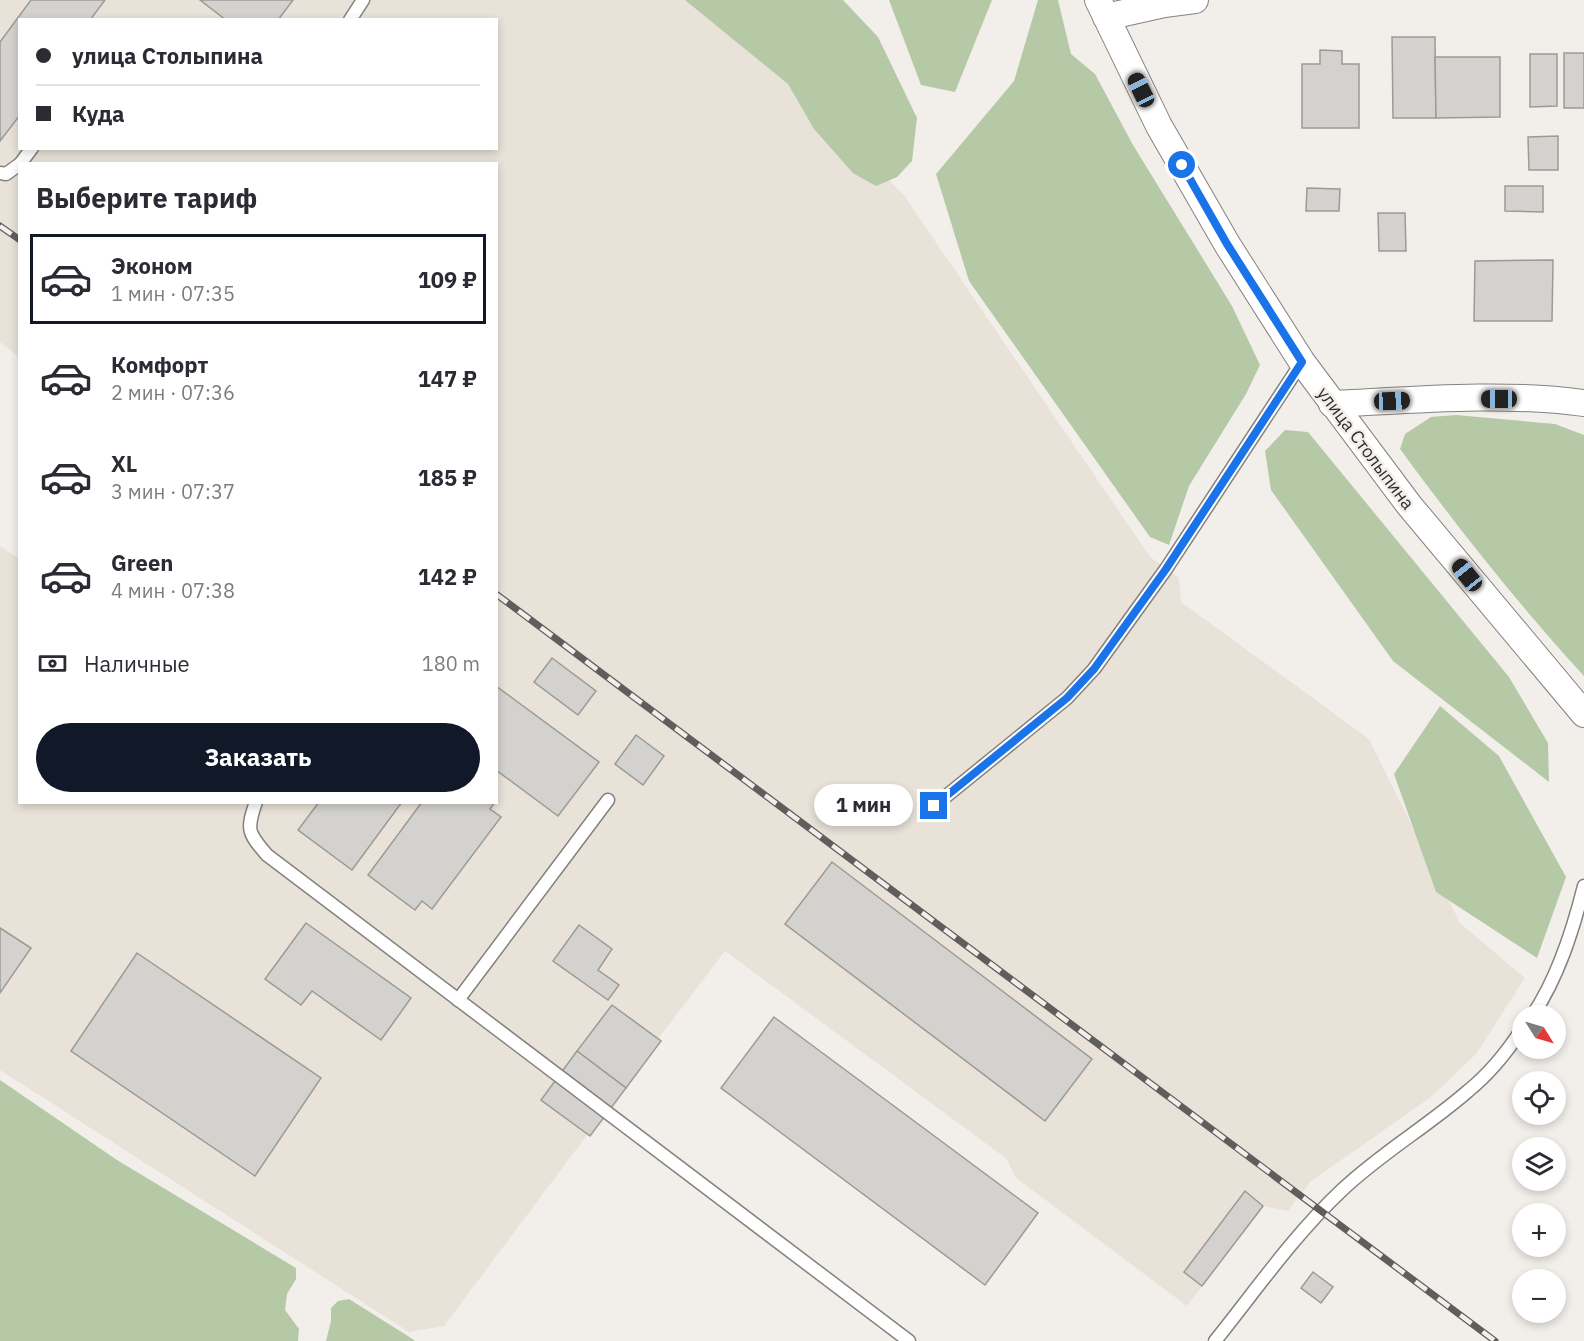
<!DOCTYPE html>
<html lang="ru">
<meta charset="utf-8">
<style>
:root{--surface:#fff;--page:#f2f2f3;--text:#2b2b33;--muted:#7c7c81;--line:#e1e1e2;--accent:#111827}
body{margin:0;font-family:"IBM Plex Sans",sans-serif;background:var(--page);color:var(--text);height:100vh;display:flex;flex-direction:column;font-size:22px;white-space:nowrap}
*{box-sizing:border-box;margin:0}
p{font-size:20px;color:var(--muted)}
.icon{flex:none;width:33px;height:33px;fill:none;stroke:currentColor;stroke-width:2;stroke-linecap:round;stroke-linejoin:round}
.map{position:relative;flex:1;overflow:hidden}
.drawer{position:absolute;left:18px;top:162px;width:480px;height:642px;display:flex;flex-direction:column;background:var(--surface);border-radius:0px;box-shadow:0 3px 9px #0003}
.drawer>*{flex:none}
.banner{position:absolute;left:18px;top:18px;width:480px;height:132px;border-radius:0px;box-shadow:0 3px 9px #0003;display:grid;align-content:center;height:132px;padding:0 18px;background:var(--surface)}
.needle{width:39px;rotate:127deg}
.fabs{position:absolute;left:1512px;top:1005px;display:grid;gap:12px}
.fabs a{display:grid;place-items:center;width:54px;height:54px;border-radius:50%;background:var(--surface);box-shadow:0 3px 9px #0003;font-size:30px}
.end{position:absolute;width:27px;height:27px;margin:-14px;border:8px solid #1a73e8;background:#fff;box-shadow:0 0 0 3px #fff}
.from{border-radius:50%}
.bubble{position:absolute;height:42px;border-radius:21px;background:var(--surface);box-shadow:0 3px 9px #0003;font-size:20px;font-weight:700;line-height:42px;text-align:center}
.car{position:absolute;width:18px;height:36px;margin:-18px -9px;border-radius:8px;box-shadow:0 0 4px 2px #0007;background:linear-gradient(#222 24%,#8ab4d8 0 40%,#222 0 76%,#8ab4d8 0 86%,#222 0)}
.banner b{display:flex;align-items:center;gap:21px;height:57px;font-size:22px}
.banner b+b{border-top:2px solid var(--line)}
.banner i{width:15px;height:15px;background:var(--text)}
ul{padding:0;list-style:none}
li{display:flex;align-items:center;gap:18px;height:90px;margin:0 12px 9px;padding:0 6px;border:3px solid transparent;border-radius:0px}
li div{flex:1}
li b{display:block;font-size:22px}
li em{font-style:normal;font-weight:700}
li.current{border-color:var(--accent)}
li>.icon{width:54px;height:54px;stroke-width:1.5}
h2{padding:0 18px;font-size:27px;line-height:72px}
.pay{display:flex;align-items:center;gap:15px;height:66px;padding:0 18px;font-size:22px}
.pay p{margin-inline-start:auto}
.cta{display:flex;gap:12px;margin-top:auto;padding:12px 18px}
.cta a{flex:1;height:69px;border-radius:36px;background:var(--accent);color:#fff;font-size:24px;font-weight:700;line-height:69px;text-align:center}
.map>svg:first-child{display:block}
.built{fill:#e8e2d8;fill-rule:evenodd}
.forest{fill:#b5c9a6}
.building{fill:#d4d2ce;stroke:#9c9a96;stroke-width:1.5}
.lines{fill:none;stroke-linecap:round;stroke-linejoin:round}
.lane-casing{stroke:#84817e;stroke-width:15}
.street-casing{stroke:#84817e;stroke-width:28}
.lane{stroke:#fff;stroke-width:12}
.street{stroke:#fff;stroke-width:26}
.rail-casing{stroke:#605e5d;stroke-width:7}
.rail{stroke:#f2efeb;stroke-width:4.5;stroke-dasharray:14;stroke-linecap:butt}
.route{stroke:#1a73e8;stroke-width:8}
.labels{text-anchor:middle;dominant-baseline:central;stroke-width:5;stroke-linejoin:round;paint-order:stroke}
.street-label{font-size:18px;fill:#302f2e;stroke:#f2efeb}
</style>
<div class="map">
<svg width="1584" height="1341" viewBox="0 0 1584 1341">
<rect width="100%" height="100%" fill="#f2efeb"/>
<path class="built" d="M0,0H701L903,194L1150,557L1179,578L1181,602L1369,739L1460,923L1525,978L1476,1054L1431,1097L1310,1182L1288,1211L1263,1206L1187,1306L1015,1177L1007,1159L725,951L658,1039L661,1041L590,1136L587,1135L444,1326L409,1332L0,1070V546L19,559L20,802H496V164H20L19,357L0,342ZM20,20H496V148H20Z"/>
<g class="forest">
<polygon points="685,0 843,0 878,37 917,118 912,161 897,177 876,186 853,173 814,129 788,84"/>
<polygon points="889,0 992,0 955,92 921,85"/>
<polygon points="1038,0 1058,0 1071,54 1095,74 1133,145 1232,306 1260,365 1246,394 1189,486 1169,545 1150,537 969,281 936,174 1014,81"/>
<path d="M1456,415L1555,424L1584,435V676C1518,604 1458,528 1400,449L1405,434L1431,417Z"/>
<polygon points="1285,430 1308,432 1509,677 1548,743 1549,782 1393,661 1271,490 1265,451"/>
<polygon points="1440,706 1499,756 1566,877 1537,958 1436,892 1394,774"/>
<polygon points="0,1080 117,1160 296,1268 296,1279 287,1294 285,1310 299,1329 298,1341 0,1341"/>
<polygon points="349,1299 411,1338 415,1341 326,1341 331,1321 331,1308 338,1301"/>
</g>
<g class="building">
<polygon points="31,0 105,0 90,20 20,20 20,115 0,141 0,42"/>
<polygon points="200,0 293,0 278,20 226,20"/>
<polygon points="1392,37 1435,37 1436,118 1393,118"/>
<polygon points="1320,50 1342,51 1342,64 1359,64 1359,128 1302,128 1302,64 1320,64"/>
<rect x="1564" y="53" width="20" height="55"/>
<polygon points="1530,54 1557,54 1557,106 1530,107"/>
<polygon points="1435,57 1500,57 1500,117 1436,118"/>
<polygon points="1558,136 1558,170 1529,170 1528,137"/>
<polygon points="1505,186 1543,186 1543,212 1505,211"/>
<polygon points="1307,188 1340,189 1339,211 1306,211"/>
<polygon points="1378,213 1405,213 1406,251 1379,251"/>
<polygon points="1553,260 1552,321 1474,321 1475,261"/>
<polygon points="552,658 596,691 578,715 534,682"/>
<polygon points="496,686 599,762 558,816 496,770"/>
<polygon points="636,735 664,756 643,785 615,764"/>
<polygon points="319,802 402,802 352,870 298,830"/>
<polygon points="422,802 495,802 490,809 501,817 432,909 422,901 415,910 368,875"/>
<polygon points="832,862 1092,1059 1045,1121 785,924"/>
<polygon points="306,923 411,998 381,1040 312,991 301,1005 265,979"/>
<polygon points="579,925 612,949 598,970 619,985 608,1000 553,961"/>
<polygon points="0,928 31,948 0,993"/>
<polygon points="137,953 321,1078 255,1176 71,1051"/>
<polygon points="612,1005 661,1041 626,1088 577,1051"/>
<polygon points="774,1017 1038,1213 985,1285 721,1088"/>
<polygon points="577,1051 626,1088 590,1136 541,1100"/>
<polygon points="1245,1191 1263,1206 1202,1286 1184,1272"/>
<polygon points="1313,1272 1333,1287 1321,1303 1301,1288"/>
</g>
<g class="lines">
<g class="lane-casing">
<g id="lane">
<polyline points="350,20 363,0"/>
<polyline points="20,164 32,148"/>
<polyline points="0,173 6,174 20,164"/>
<path d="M256,802C246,830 248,833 267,855L909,1341"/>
<polyline points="934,806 1067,698 1094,669 1166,569 1302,362"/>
<polyline points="458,1000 608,800"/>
<path d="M1532,1016C1558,978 1573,930 1584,886"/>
<path d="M1215,1341C1256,1290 1294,1235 1342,1190C1381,1153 1428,1126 1468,1091C1489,1074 1507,1052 1522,1029"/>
</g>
</g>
<g class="street-casing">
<g id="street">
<polyline points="1098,0 1159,126 1227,244 1302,362 1409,505 1584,714"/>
<polyline points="1106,17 1164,4 1195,0"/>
<path d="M1332,404C1413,400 1503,392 1584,403"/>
</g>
</g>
<use href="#lane" class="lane"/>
<use href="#street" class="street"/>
<g class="rail-casing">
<g id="rail">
<polyline points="0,226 20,240"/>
<polyline points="496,594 1495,1341"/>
</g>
</g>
<use href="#rail" class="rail"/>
</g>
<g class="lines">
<polyline class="route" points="934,806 1067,698 1094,669 1166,569 1302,362 1227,244 1182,165"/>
</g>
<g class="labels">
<g class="street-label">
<text transform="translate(1366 448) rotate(53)">улица Столыпина</text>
</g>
</g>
</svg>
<div class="fabs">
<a><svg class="needle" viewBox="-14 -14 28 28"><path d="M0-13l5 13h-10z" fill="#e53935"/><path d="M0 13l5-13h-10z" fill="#7c7c81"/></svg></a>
<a><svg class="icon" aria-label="locate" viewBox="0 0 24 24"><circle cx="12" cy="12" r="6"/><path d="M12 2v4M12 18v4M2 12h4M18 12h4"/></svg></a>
<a><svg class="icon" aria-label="layers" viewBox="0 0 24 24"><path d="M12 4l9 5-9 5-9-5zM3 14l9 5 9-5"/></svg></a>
<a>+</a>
<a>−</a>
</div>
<i class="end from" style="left:1182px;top:165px"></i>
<i class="end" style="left:934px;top:806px"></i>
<div class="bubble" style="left:814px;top:784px;width:99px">1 мин</div>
<i class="car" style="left:1141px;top:90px;rotate:334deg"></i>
<i class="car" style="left:1499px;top:399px;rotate:270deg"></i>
<i class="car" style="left:1392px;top:401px;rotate:88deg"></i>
<i class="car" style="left:1467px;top:575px;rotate:321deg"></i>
<div class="banner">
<b><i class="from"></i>улица Столыпина</b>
<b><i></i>Куда</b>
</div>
<section class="drawer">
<h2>Выберите тариф</h2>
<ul>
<li class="current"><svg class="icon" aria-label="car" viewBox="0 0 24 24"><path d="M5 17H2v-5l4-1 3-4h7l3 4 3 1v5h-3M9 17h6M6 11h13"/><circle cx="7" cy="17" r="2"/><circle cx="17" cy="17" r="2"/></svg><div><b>Эконом</b><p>1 мин · 07:35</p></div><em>109 ₽</em></li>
<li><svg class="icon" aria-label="car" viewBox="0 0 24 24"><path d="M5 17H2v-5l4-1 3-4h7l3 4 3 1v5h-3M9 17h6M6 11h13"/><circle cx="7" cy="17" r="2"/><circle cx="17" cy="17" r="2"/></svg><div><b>Комфорт</b><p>2 мин · 07:36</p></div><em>147 ₽</em></li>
<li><svg class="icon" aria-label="car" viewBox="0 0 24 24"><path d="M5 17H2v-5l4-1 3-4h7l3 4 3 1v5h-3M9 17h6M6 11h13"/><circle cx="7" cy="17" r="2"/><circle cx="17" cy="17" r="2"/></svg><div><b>XL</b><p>3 мин · 07:37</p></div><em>185 ₽</em></li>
<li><svg class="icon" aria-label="car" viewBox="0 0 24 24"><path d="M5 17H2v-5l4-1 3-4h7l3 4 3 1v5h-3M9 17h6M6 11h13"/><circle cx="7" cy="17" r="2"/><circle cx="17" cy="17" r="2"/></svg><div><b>Green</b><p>4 мин · 07:38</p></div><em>142 ₽</em></li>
</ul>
<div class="pay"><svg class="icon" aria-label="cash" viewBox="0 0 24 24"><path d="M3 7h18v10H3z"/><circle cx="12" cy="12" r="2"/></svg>Наличные<p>180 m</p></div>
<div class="cta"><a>Заказать</a></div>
</section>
</div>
